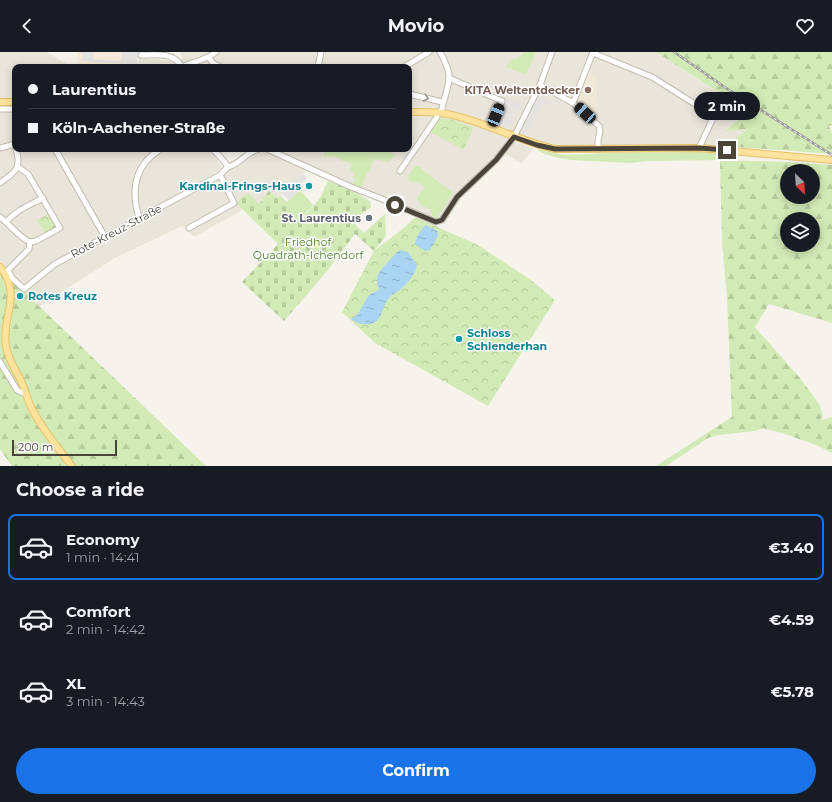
<!DOCTYPE html>
<meta charset="utf-8">
<style>
:root{--surface:#171b24;--page:#20242c;--text:#f1f3f6;--muted:#9ea1a6;--line:#363941;--accent:#1a73e8}
body{margin:0;font-family:Montserrat,sans-serif;background:var(--page);color:var(--text);height:100vh;display:flex;flex-direction:column;font-size:15px;white-space:nowrap}
*{box-sizing:border-box;margin:0}
p{font-size:13px;color:var(--muted)}
.icon{flex:none;width:22px;height:22px;fill:none;stroke:currentColor;stroke-width:2;stroke-linecap:round;stroke-linejoin:round}
.map{position:relative;height:414px;overflow:hidden}
.drawer{display:flex;flex-direction:column;background:var(--surface);flex:1}
.drawer>*{flex:none}
.banner{position:absolute;left:12px;top:12px;width:400px;height:88px;border-radius:8px;box-shadow:0 2px 10px #0003;display:grid;align-content:center;height:88px;padding:0 16px;background:var(--surface)}
.needle{width:26px;rotate:155deg}
.tools{position:absolute;left:780px;top:112px;display:grid;gap:8px}
.tools a{display:grid;place-items:center;width:40px;height:40px;border-radius:50%;background:var(--surface);box-shadow:0 2px 10px #0003;font-size:20px}
.scale{position:absolute;left:12px;bottom:10px;width:105px;box-sizing:border-box;padding-left:4px;border:2px solid #4b4439;border-top:0;font-size:11px;line-height:14px;white-space:nowrap;color:#4b4439;-webkit-text-stroke:3px #fff;paint-order:stroke}
.end{position:absolute;width:18px;height:18px;margin:-9px;border:5px solid #4b4439;background:#fff;box-shadow:0 0 0 2px #fff}
.from{border-radius:50%}
.bubble{position:absolute;height:28px;border-radius:14px;background:var(--surface);box-shadow:0 2px 10px #0003;font-size:13px;font-weight:700;line-height:28px;text-align:center}
.car{position:absolute;width:12px;height:24px;margin:-12px -6px;border-radius:5px;box-shadow:0 0 3px 1px #0007;background:linear-gradient(#222 24%,#8ab4d8 0 40%,#222 0 76%,#8ab4d8 0 86%,#222 0)}
.banner b{display:flex;align-items:center;gap:14px;height:38px;font-size:15px}
.banner b+b{border-top:1px solid var(--line)}
.banner i{width:10px;height:10px;background:var(--text)}
ul{padding:0;list-style:none}
li{display:flex;align-items:center;gap:12px;height:66px;margin:0 8px 6px;padding:0 8px;border:2px solid transparent;border-radius:8px}
li div{flex:1}
li b{display:block;font-size:15px}
li em{font-style:normal;font-weight:700}
li.on{border-color:var(--accent)}
li>.icon{width:36px;height:36px;stroke-width:1.5}
h2{padding:0 16px;font-size:18px;line-height:48px}
.button{display:flex;gap:8px;margin-top:auto;padding:8px 16px}
.button a{flex:1;height:46px;border-radius:24px;background:var(--accent);color:#fff;font-size:16px;font-weight:700;line-height:46px;text-align:center}
header{display:flex;justify-content:space-between;align-items:center;height:52px;padding:0 16px;background:var(--surface);font-size:18px;font-weight:700}
.map>svg:first-child{display:block}
.residential{fill:#eae5da}
.commercial{fill:#f7ead8}
.education{fill:#efe8d6}
.grass{fill:#d2eab5}
.forest{fill:url(#forest-firs);fill-rule:evenodd}
.cemetery{fill:url(#cemetery-stones)}
.park{fill:url(#park-crowns)}
.parking{fill:#e5e3e0}
.water{fill:url(#water-ripples)}
.lines{fill:none;stroke-linecap:round;stroke-linejoin:round}
.minor-casing{stroke:#c2bbae;stroke-width:7}
.major-casing{stroke:#e6c16a;stroke-width:8}
.minor{stroke:#fff;stroke-width:5}
.major{stroke:#ffe39c;stroke-width:6}
.rail-casing{stroke:#9a9a9a;stroke-width:2.5}
.rail{stroke:#fff;stroke-width:1;stroke-dasharray:3;stroke-linecap:butt}
.oneway{stroke:#9c9892}
.route{stroke:#4b4439;stroke-width:5}
.education-dot{fill:#8d6e63;stroke:#fff;stroke-width:1.5}
.culture-dot{fill:#0f9aa8;stroke:#fff;stroke-width:1.5}
.worship-dot{fill:#6b7280;stroke:#fff;stroke-width:1.5}
.labels{text-anchor:middle;dominant-baseline:central;stroke-width:3;stroke-linejoin:round;paint-order:stroke}
.education-label{font-size:11px;font-weight:bold;fill:#785e54;stroke:#fff;text-anchor:end}
.culture-label{font-size:11px;font-weight:bold;fill:#0d838f;stroke:#fff;text-anchor:start}
.worship-label{font-size:11px;font-weight:bold;fill:#5b616d;stroke:#fff;text-anchor:end}
.street-label{font-size:11px;fill:#4b4439;stroke:#fff}
.park-label{font-size:11px;fill:#4a7f2a;stroke:#fff}
</style>
<header><svg class="icon" aria-label="back" viewBox="0 0 24 24"><path d="M15 5l-7 7 7 7"/></svg>Movio<svg class="icon" aria-label="heart" viewBox="0 0 24 24"><path d="M12 20l-8-8c-3-5 5-10 8-4 3-6 11-1 8 4z"/></svg></header>
<div class="map">
<svg width="832" height="414" viewBox="0 0 832 414">
<defs>
<pattern id="forest-firs" width="22" height="20" patternUnits="userSpaceOnUse"><rect width="22" height="20" fill="#d2eab5"/><path d="M5 1l3.5 6h-7zM16 11l3.5 6h-7z" fill="#b6ca9c"/></pattern>
<pattern id="cemetery-stones" width="16" height="16" patternUnits="userSpaceOnUse"><rect width="16" height="16" fill="#d2eab5"/><path d="M2 7V4a2 2 0 0 1 4 0v3zM10 15v-3a2 2 0 0 1 4 0v3z" fill="#b6ca9c"/></pattern>
<pattern id="park-crowns" width="20" height="18" patternUnits="userSpaceOnUse"><rect width="20" height="18" fill="#d2eab5"/><path d="M2 6a3 3 0 1 1 6 0M12 15a3 3 0 1 1 6 0" fill="none" stroke="#b6ca9c"/></pattern>
<pattern id="water-ripples" width="26" height="14" patternUnits="userSpaceOnUse"><rect width="26" height="14" fill="#a9d4f2"/><path d="M2 4q2-2 4 0t4 0M15 11q2-2 4 0t4 0" fill="none" stroke="#8caec5"/></pattern>
</defs>
<rect width="100%" height="100%" fill="#f6f3ec"/>
<g class="residential">
<polygon points="0,0 47,0 69,13 137,14 138,14 139,6 174,9 182,6 180,0 427,0 402,15 15,15 15,46 0,46"/>
<polygon points="430,0 656,0 748,60 725,78 749,76 725,94 691,93 567,95 544,92 440,58 409,57 409,15 406,15"/>
<polygon points="0,55 15,55 15,97 253,97 240,100 213,101 222,116 178,144 54,210 25,236 0,211"/>
<polygon points="409,64 449,65 508,86 494,107 455,142 437,168 376,144 272,97 409,97"/>
<polygon points="514,90 533,96 533,97 521,112 504,101"/>
<polygon points="265,99 306,118 277,147 269,140 259,152 237,152 243,158 194,185 182,174 115,206 40,254 24,240 56,214 222,124 255,100"/>
</g>
<polygon class="commercial" points="77,0 138,0 137,14 77,13"/>
<polygon class="education" points="587,20 595,24 596,28 597,62 595,66 577,50 577,48"/>
<g class="grass">
<polygon points="525,0 536,0 526,23 506,15 511,7 517,7"/>
<polygon points="324,97 338,98 340,97 388,97 395,103 389,110 374,107 361,135 353,132 355,127 353,126 354,121 350,117 351,112 346,109 345,110 333,104 324,105"/>
<path d="M539,97C560,106 584,102 606,101C638,101 671,100 704,100L720,102V108L648,109L630,111L571,108L554,105L538,99Z"/>
<polygon points="415,114 418,114 453,141 437,166 431,163 431,158 421,153 417,146 424,135 421,132 409,129 408,124"/>
<polygon points="302,136 302,140 313,153 301,167 280,148 277,147 280,143 287,150"/>
</g>
<g class="forest">
<polygon points="656,0 832,0 832,73 829,74 832,82 832,102 725,94 748,77 725,79 748,59"/>
<path d="M720,108L789,110L832,113V271L769,252L755,275L800,326L819,352L823,364L820,368L832,365V401L816,393L785,382L763,376L755,379L719,383L708,386L666,414H656L732,365L727,246L722,189ZM787,119H813V145H787ZM787,167H813V193H787Z"/>
<polygon points="0,219 11,225 15,231 206,414 12,414 0,397"/>
</g>
<polygon class="cemetery" points="328,129 355,140 370,149 371,155 352,169 364,181 385,162 386,184 374,199 355,182 328,218 284,269 242,230 278,192 237,152 240,147 248,141 259,152 269,139 302,167 320,146"/>
<g class="park">
<polygon points="439,66 453,68 473,75 464,98 430,80"/>
<polygon points="50,161 56,172 55,177 46,183 37,168"/>
<polygon points="415,165 478,193 531,228 555,248 488,354 375,291 342,260 374,199 405,175"/>
</g>
<g class="parking">
<polygon points="78,0 94,0 94,8 121,9 121,0 138,0 137,12 82,9 83,3"/>
<polygon points="538,44 549,50 546,55 542,53 526,84 520,82"/>
<polygon points="507,45 520,51 519,52 522,54 520,59 514,57 511,63 515,65 510,75 506,73 504,77 494,73"/>
<polygon points="303,121 307,127 300,133 302,136 289,148 281,141"/>
</g>
<g class="water">
<path d="M426,173L437,179L438,184L430,198L425,199L415,192C416,185 421,177 426,173Z"/>
<path d="M400,198L408,200L417,213C416,222 408,230 402,236C398,240 392,242 389,246C381,254 383,274 366,272C360,272 356,271 351,267C365,261 362,242 378,239L379,237C374,226 379,220 386,212C391,207 394,202 400,198Z"/>
</g>
<g class="lines">
<g class="minor-casing">
<g id="minor">
<path d="M440,0C444,7 450,18 449,27C448,38 443,49 441,61"/>
<polyline points="593,1 652,25 714,64 699,96"/>
<path d="M141,3C156,3 174,0 182,15"/>
<polyline points="209,6 214,12 221,15"/>
<path d="M182,15C194,9 207,8 216,0"/>
<polyline points="318,15 321,0"/>
<polyline points="404,15 429,0"/>
<polyline points="449,26 502,49 491,76"/>
<polyline points="540,33 573,51 599,74 600,79 598,89 598,97"/>
<polyline points="409,42 442,50"/>
<polyline points="573,51 593,0"/>
<polyline points="0,57 15,57"/>
<polyline points="0,96 15,92"/>
<polyline points="55,97 105,185"/>
<path d="M213,97L223,108L228,115C240,112 246,100 259,97"/>
<polyline points="267,97 351,135 382,147 436,170 442,168 457,145 496,108 514,85 540,33 552,0"/>
<polyline points="400,119 437,65 437,60"/>
<path d="M0,131C15,120 22,117 16,97"/>
<path d="M0,165C11,173 17,184 30,190L36,189L60,176L28,122L18,115"/>
<path d="M139,166C131,139 134,113 161,97"/>
<path d="M6,170C16,158 30,153 43,146"/>
<polyline points="189,176 234,151 220,123"/>
<polyline points="30,190 29,197 8,218 12,226 24,237 55,212 220,123 228,115"/>
<polyline points="0,310 17,338 20,340 26,342"/>
</g>
</g>
<g class="major-casing">
<g id="major">
<polyline points="0,50 15,50"/>
<path d="M409,60C423,60 438,59 452,63C487,71 519,89 555,97L699,96L832,108"/>
<path d="M0,215C23,244 1,264 6,294C8,308 16,318 22,331C26,340 28,350 33,359C42,376 60,399 72,414"/>
</g>
</g>
<use href="#minor" class="minor"/>
<use href="#major" class="major"/>
<g class="rail-casing">
<polyline id="rail" points="674,0 729,38 832,103"/>
</g>
<use href="#rail" class="rail"/>
</g>
<defs><path id="oneway-chevron" d="M-2-3.5L2.5 0L-2 3.5" fill="none" stroke-width="1.6" stroke-linecap="round" stroke-linejoin="round"/></defs>
<use class="oneway" href="#oneway-chevron" transform="translate(426 46) rotate(14)"/>
<g class="lines">
<polyline class="route" points="395,153 436,170 442,168 457,145 496,108 514,85 537,93 555,97 699,96 727,98"/>
</g>
<circle class="education-dot" cx="588" cy="38" r="4"/>
<g class="culture-dot">
<circle cx="309" cy="134" r="4"/>
<circle cx="20" cy="244" r="4"/>
<circle cx="459" cy="287" r="4"/>
</g>
<circle class="worship-dot" cx="369" cy="166" r="4"/>
<g class="labels">
<g class="education-label">
<text x="580" y="38">KITA Weltentdecker</text>
</g>
<g class="culture-label">
<text x="301" y="134" text-anchor="end">Kardinal-Frings-Haus</text>
<text x="28" y="244">Rotes Kreuz</text>
<text x="467" y="281">Schloss<tspan x="467" dy="13">Schlenderhan</tspan></text>
</g>
<g class="worship-label">
<text x="361" y="166">St. Laurentius</text>
</g>
<g class="street-label">
<text transform="translate(116 179) rotate(-28)">Rote-Kreuz-Straße</text>
</g>
<g class="park-label">
<text x="308" y="190">Friedhof<tspan x="308" dy="13">Quadrath-Ichendorf</tspan></text>
</g>
</g>
</svg>
<div class="tools">
<a><svg class="needle" viewBox="-14 -14 28 28"><path d="M0-13l5 13h-10z" fill="#e53935"/><path d="M0 13l5-13h-10z" fill="#9ea1a6"/></svg></a>
<a><svg class="icon" aria-label="layers" viewBox="0 0 24 24"><path d="M12 4l9 5-9 5-9-5zM3 14l9 5 9-5"/></svg></a>
</div>
<div class="scale">200 m</div>
<i class="end from" style="left:395px;top:153px"></i>
<i class="end" style="left:727px;top:98px"></i>
<div class="bubble" style="left:694px;top:40px;width:66px">2 min</div>
<i class="car" style="left:585px;top:61px;rotate:312deg"></i>
<i class="car" style="left:496px;top:63px;rotate:22deg"></i>
<div class="banner">
<b><i class="from"></i>Laurentius</b>
<b><i></i>Köln-Aachener-Straße</b>
</div>
</div>
<section class="drawer">
<h2>Choose a ride</h2>
<ul>
<li class="on"><svg class="icon" aria-label="car" viewBox="0 0 24 24"><path d="M5 17H2v-5l4-1 3-4h7l3 4 3 1v5h-3M9 17h6M6 11h13"/><circle cx="7" cy="17" r="2"/><circle cx="17" cy="17" r="2"/></svg><div><b>Economy</b><p>1 min · 14:41</p></div><em>€3.40</em></li>
<li><svg class="icon" aria-label="car" viewBox="0 0 24 24"><path d="M5 17H2v-5l4-1 3-4h7l3 4 3 1v5h-3M9 17h6M6 11h13"/><circle cx="7" cy="17" r="2"/><circle cx="17" cy="17" r="2"/></svg><div><b>Comfort</b><p>2 min · 14:42</p></div><em>€4.59</em></li>
<li><svg class="icon" aria-label="car" viewBox="0 0 24 24"><path d="M5 17H2v-5l4-1 3-4h7l3 4 3 1v5h-3M9 17h6M6 11h13"/><circle cx="7" cy="17" r="2"/><circle cx="17" cy="17" r="2"/></svg><div><b>XL</b><p>3 min · 14:43</p></div><em>€5.78</em></li>
</ul>
<div class="button"><a>Confirm</a></div>
</section>
